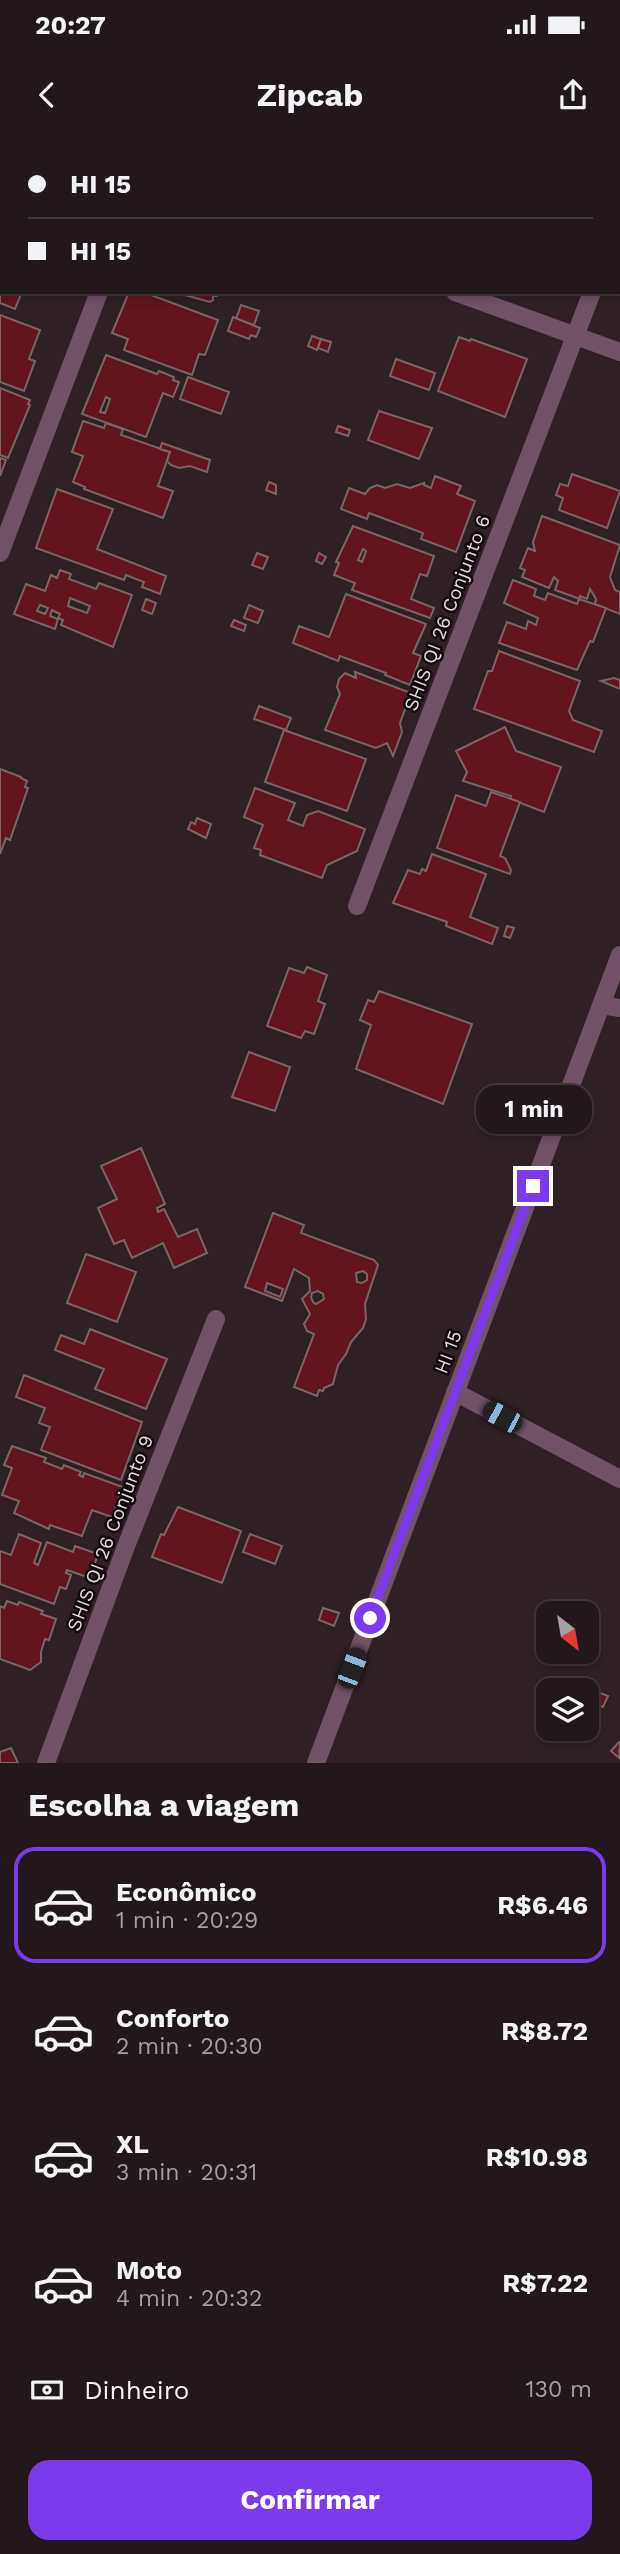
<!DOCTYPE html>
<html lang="pt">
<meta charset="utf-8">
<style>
:root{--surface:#22181b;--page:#2a2124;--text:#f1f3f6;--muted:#a2a0a3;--line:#3f373a;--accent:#7c3aed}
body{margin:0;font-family:"Work Sans",sans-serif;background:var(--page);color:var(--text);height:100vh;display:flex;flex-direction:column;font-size:26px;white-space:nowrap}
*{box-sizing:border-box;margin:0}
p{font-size:23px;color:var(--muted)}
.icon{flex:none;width:38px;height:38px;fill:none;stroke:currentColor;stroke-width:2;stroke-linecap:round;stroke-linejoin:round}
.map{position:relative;height:1623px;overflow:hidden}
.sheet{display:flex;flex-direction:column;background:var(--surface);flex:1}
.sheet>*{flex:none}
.banner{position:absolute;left:0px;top:0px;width:621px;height:154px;box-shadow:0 4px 10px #0003,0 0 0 2px var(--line);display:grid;align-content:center;height:154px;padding:0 28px;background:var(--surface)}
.needle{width:46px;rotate:149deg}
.buttons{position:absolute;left:536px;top:1461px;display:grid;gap:14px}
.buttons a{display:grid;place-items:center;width:63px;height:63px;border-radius:14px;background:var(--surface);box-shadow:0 4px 10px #0003,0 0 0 2px var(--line);font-size:35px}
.end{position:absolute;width:32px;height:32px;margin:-16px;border:9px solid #7c3aed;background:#fff;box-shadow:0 0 0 4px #fff}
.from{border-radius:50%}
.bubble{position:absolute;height:49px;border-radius:21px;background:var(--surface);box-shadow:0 4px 10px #0003,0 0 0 2px var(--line);font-size:23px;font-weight:700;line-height:49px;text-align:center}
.car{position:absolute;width:21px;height:42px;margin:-21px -10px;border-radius:9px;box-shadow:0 0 5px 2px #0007;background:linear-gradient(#222 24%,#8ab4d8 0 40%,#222 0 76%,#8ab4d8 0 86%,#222 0)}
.banner b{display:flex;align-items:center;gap:24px;height:66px;font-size:26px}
.banner b+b{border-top:2px solid var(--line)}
.banner i{width:18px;height:18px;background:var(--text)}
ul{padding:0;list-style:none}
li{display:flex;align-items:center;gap:21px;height:116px;margin:0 14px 10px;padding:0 14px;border:4px solid transparent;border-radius:21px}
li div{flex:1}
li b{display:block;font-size:26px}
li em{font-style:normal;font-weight:700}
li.selected{border-color:var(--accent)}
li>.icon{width:63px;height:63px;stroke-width:1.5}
h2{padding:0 28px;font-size:32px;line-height:84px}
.pay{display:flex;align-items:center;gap:18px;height:77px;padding:0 28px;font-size:26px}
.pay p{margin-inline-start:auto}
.action{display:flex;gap:14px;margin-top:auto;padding:14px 28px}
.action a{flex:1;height:80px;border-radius:21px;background:var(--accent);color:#fff;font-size:28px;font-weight:700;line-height:80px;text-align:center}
.status{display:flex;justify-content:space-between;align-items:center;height:49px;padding:0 35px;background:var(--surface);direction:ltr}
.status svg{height:19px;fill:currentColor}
header{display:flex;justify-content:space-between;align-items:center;height:91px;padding:0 28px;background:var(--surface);font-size:32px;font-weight:700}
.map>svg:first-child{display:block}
.building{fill:#62141f;stroke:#796767;stroke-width:2;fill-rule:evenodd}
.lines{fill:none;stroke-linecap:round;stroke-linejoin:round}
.minor{stroke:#715368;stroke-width:18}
.route{stroke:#7c3aed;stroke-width:9}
.labels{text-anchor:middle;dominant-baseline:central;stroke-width:5;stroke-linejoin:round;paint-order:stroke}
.street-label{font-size:19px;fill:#e7dde0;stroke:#120b0d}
</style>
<div class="status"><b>20:27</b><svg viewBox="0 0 49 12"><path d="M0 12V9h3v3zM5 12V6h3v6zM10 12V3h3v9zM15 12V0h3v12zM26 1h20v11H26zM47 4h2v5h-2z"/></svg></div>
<header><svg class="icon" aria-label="back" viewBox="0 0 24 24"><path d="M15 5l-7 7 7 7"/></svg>Zipcab<svg class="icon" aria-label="share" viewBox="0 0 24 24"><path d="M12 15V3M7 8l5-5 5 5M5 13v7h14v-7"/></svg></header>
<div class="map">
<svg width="620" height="1623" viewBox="0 0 620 1623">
<rect width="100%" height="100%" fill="#2e2024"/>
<g class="building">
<polygon points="197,0 261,0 262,2 198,2"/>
<polygon points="0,99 2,152 22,152 15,169 0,163"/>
<polygon points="129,152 143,152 218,180 205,215 199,214 192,235 124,210 128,199 112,193"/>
<polygon points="174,152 218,152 217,156 213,156 213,160 210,162"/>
<polygon points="241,165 259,171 254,185 236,179"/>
<polygon points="0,175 40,190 29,219 35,221 24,251 0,242"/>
<polygon points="233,177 260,188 256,197 251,195 249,199 228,191"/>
<polygon points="312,196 321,199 317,210 308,206"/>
<polygon points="459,197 470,201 471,199 527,219 505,277 438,251"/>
<polygon points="321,199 331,202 328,212 318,208"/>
<path d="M106,215L157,234L159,231L174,237L173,240L179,242L173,257L163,253L146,297L82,274ZM106,257L110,259L105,273L100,272Z"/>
<polygon points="396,219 435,233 429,250 390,236"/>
<polygon points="188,237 229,252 221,274 180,259"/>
<polygon points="0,248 30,260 28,264 30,265 8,318 0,315"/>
<polygon points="379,271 432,288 419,319 368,300"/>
<polygon points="83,281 104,288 106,283 123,289 121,295 170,312 158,346 173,351 163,378 84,349 85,347 73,342 83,316 72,312"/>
<polygon points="338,286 350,290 348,296 336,292"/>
<polygon points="162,303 210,320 207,332 190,326 179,328 171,325 167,321 170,312 160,309"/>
<polygon points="0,318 6,320 0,336"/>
<polygon points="572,334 620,351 607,388 559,370 563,358 556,355 560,344 568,346"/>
<polygon points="435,336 461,346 457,354 475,361 456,412 421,399 423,393 369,373 367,379 341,369 349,348 365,354 370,348 377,345 385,348 397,344 410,348 424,343 424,345 431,348"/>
<polygon points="269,342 276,345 276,354 266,350"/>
<polygon points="57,349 113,369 97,409 166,436 160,454 142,447 144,442 126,435 124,440 36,408"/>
<polygon points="542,376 620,405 610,437 615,450 620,452 620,474 595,464 596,459 590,449 587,459 580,456 580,459 555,450 558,441 554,437 549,448 522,437 525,430 520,428 528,408 535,411 533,402"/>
<path d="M353,386L434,416L427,436L420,434L411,459L434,468L430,478L352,450L355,443L334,435L339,423L336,422ZM363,409L366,411L362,422L358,420Z"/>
<polygon points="257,413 268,417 263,429 252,425"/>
<polygon points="319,413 326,417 322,424 316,421"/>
<path d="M60,430L71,434L69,439L96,449L99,443L132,455L113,507L61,485L63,480L58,478L60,474L52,470L50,476L58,479L55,489L14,474L26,444L45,451L51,435L57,438ZM70,458L90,466L87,473L68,466ZM40,465L48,468L45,474L37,471Z"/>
<polygon points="513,440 536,449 534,456 545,460 548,453 577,464 579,459 606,468 593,502 590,501 577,530 499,503 507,482 526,489 528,481 536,485 538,478 504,463"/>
<polygon points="346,454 426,484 413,513 421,516 410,545 385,535 386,533 340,516 338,521 293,503 299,486 329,497"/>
<polygon points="146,459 156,463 152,474 142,470"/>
<polygon points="249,465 263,471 258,483 244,478"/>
<polygon points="234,480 246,485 244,491 231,486"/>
<polygon points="499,511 580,541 569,571 573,580 602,591 594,612 474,569 488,531 492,531"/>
<polygon points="355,532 411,553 400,583 402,592 393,616 387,603 376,608 325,590 340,554 337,547 339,539 345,533 356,538"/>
<polygon points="614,538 620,540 620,549 601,541"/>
<polygon points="259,566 291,578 286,590 254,579"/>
<polygon points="505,587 516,611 561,627 544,672 510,659 511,656 463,641 467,632 456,611"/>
<polygon points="284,590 366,619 347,671 265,642"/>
<polygon points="0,629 21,637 21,638 27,641 25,647 28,648 10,700 6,698 0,714"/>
<polygon points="255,648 295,663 288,680 303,686 307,675 318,671 365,689 357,711 327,725 322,738 260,715 261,710 254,708 263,685 244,677"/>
<polygon points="491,652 520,662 500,716 505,718 511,730 510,734 437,708 456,655 486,666"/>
<polygon points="197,678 211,684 206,698 188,689 191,682 195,684"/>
<polygon points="432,714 486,734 470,777 498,788 492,804 446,786 447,782 393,763 408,730 420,734 422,729 426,731"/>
<polygon points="507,786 514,788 510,798 504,796"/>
<polygon points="307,827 327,835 318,861 325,864 314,894 305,891 301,898 267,886 289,828 304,833"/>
<polygon points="379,851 472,884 443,964 356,929 371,885 360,880 368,860 374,862"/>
<polygon points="249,912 290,927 275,971 232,957"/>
<polygon points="141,1008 165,1064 157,1068 158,1072 164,1069 178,1097 197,1089 207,1113 174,1128 163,1103 132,1118 124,1100 114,1104 98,1068 117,1059 101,1026"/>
<path d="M273,1073L304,1085L301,1093L374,1120L378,1125L365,1164L366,1179L363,1188L351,1202L346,1214L338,1225L333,1244L324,1248L323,1251L319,1250L317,1256L294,1247L314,1194L307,1191L304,1184L310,1174L302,1159L310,1151L309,1138L294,1129L282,1161L245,1147ZM363,1131L367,1134V1140L362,1143L357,1142L356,1133ZM267,1143L283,1149L280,1157L265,1151ZM318,1151L323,1154L324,1159L316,1164L313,1162L311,1157L312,1153Z"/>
<polygon points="86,1114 136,1132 117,1182 67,1163"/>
<polygon points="90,1189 167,1219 146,1269 95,1249 104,1229 55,1210 61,1195 84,1204"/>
<polygon points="24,1235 142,1282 121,1340 41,1310 50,1287 39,1283 45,1268 16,1257"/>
<polygon points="12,1306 46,1318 44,1322 62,1329 64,1325 81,1332 79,1335 83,1337 84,1333 123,1347 112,1377 92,1370 82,1396 50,1385 49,1389 14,1373 19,1361 2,1355 12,1328 4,1325"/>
<polygon points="178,1367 241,1391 222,1443 152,1417 161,1394 164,1395"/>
<polygon points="19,1394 41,1403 34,1423 38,1425 47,1402 73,1412 75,1406 98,1414 90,1438 67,1430 66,1433 71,1435 66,1449 60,1447 54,1464 0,1444 0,1411 11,1415"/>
<polygon points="250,1394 282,1406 275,1424 243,1412"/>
<polygon points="7,1461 18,1465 19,1462 43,1471 41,1474 56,1479 49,1500 45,1499 41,1512 41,1522 30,1530 0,1519 0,1466 4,1468"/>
<polygon points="323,1468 339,1473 334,1486 319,1480"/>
<polygon points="598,1552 608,1556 603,1567 594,1563"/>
<polygon points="619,1602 620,1603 619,1618 611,1611"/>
<polygon points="11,1608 18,1623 0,1623 0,1612"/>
</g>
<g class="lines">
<g class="minor">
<polyline points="156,2 157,0"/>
<polyline points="620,78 620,77"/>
<polyline points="455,152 620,212"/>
<polyline points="0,413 99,152"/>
<polyline points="357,766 592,152"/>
<polyline points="602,865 620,868"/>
<polyline points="455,1252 620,1339"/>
<polyline points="46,1623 125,1409 216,1179"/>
<polyline points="316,1623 620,815"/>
</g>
</g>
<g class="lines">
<polyline class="route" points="370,1478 533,1046"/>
</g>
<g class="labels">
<g class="street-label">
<text transform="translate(447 473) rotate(-69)">SHIS QI 26 Conjunto 6</text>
<text transform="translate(448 1212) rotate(-69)">HI 15</text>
<text transform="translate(110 1393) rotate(-69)">SHIS QI 26 Conjunto 9</text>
</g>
</g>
</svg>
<div class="buttons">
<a><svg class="needle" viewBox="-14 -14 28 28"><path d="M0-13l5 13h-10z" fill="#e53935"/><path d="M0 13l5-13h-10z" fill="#a2a0a3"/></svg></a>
<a><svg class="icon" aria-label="layers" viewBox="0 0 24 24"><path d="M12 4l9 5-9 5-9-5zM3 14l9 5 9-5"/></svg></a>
</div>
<i class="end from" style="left:370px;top:1478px"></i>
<i class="end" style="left:533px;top:1046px"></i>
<div class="bubble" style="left:476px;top:945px;width:116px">1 min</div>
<i class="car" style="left:502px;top:1277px;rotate:298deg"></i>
<i class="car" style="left:352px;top:1528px;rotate:21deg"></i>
<div class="banner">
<b><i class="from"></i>HI 15</b>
<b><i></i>HI 15</b>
</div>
</div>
<section class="sheet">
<h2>Escolha a viagem</h2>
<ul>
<li class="selected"><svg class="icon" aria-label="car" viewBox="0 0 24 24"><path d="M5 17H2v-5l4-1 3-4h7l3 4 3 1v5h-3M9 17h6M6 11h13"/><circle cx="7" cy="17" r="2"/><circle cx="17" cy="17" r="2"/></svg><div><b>Econômico</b><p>1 min · 20:29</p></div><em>R$6.46</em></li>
<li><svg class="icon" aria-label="car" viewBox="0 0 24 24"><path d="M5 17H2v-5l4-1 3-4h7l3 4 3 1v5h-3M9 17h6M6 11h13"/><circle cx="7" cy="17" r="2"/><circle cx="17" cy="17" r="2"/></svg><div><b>Conforto</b><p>2 min · 20:30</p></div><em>R$8.72</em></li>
<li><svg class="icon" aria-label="car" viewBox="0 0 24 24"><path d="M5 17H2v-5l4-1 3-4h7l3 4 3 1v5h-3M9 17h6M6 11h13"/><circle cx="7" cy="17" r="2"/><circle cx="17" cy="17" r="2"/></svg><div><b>XL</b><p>3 min · 20:31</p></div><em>R$10.98</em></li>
<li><svg class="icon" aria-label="car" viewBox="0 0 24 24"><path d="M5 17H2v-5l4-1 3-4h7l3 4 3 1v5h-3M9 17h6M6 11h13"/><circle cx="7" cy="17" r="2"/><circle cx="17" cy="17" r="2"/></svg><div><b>Moto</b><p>4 min · 20:32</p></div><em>R$7.22</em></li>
</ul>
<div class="pay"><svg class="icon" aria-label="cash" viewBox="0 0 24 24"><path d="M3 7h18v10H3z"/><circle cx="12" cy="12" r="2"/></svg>Dinheiro<p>130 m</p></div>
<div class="action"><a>Confirmar</a></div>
</section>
